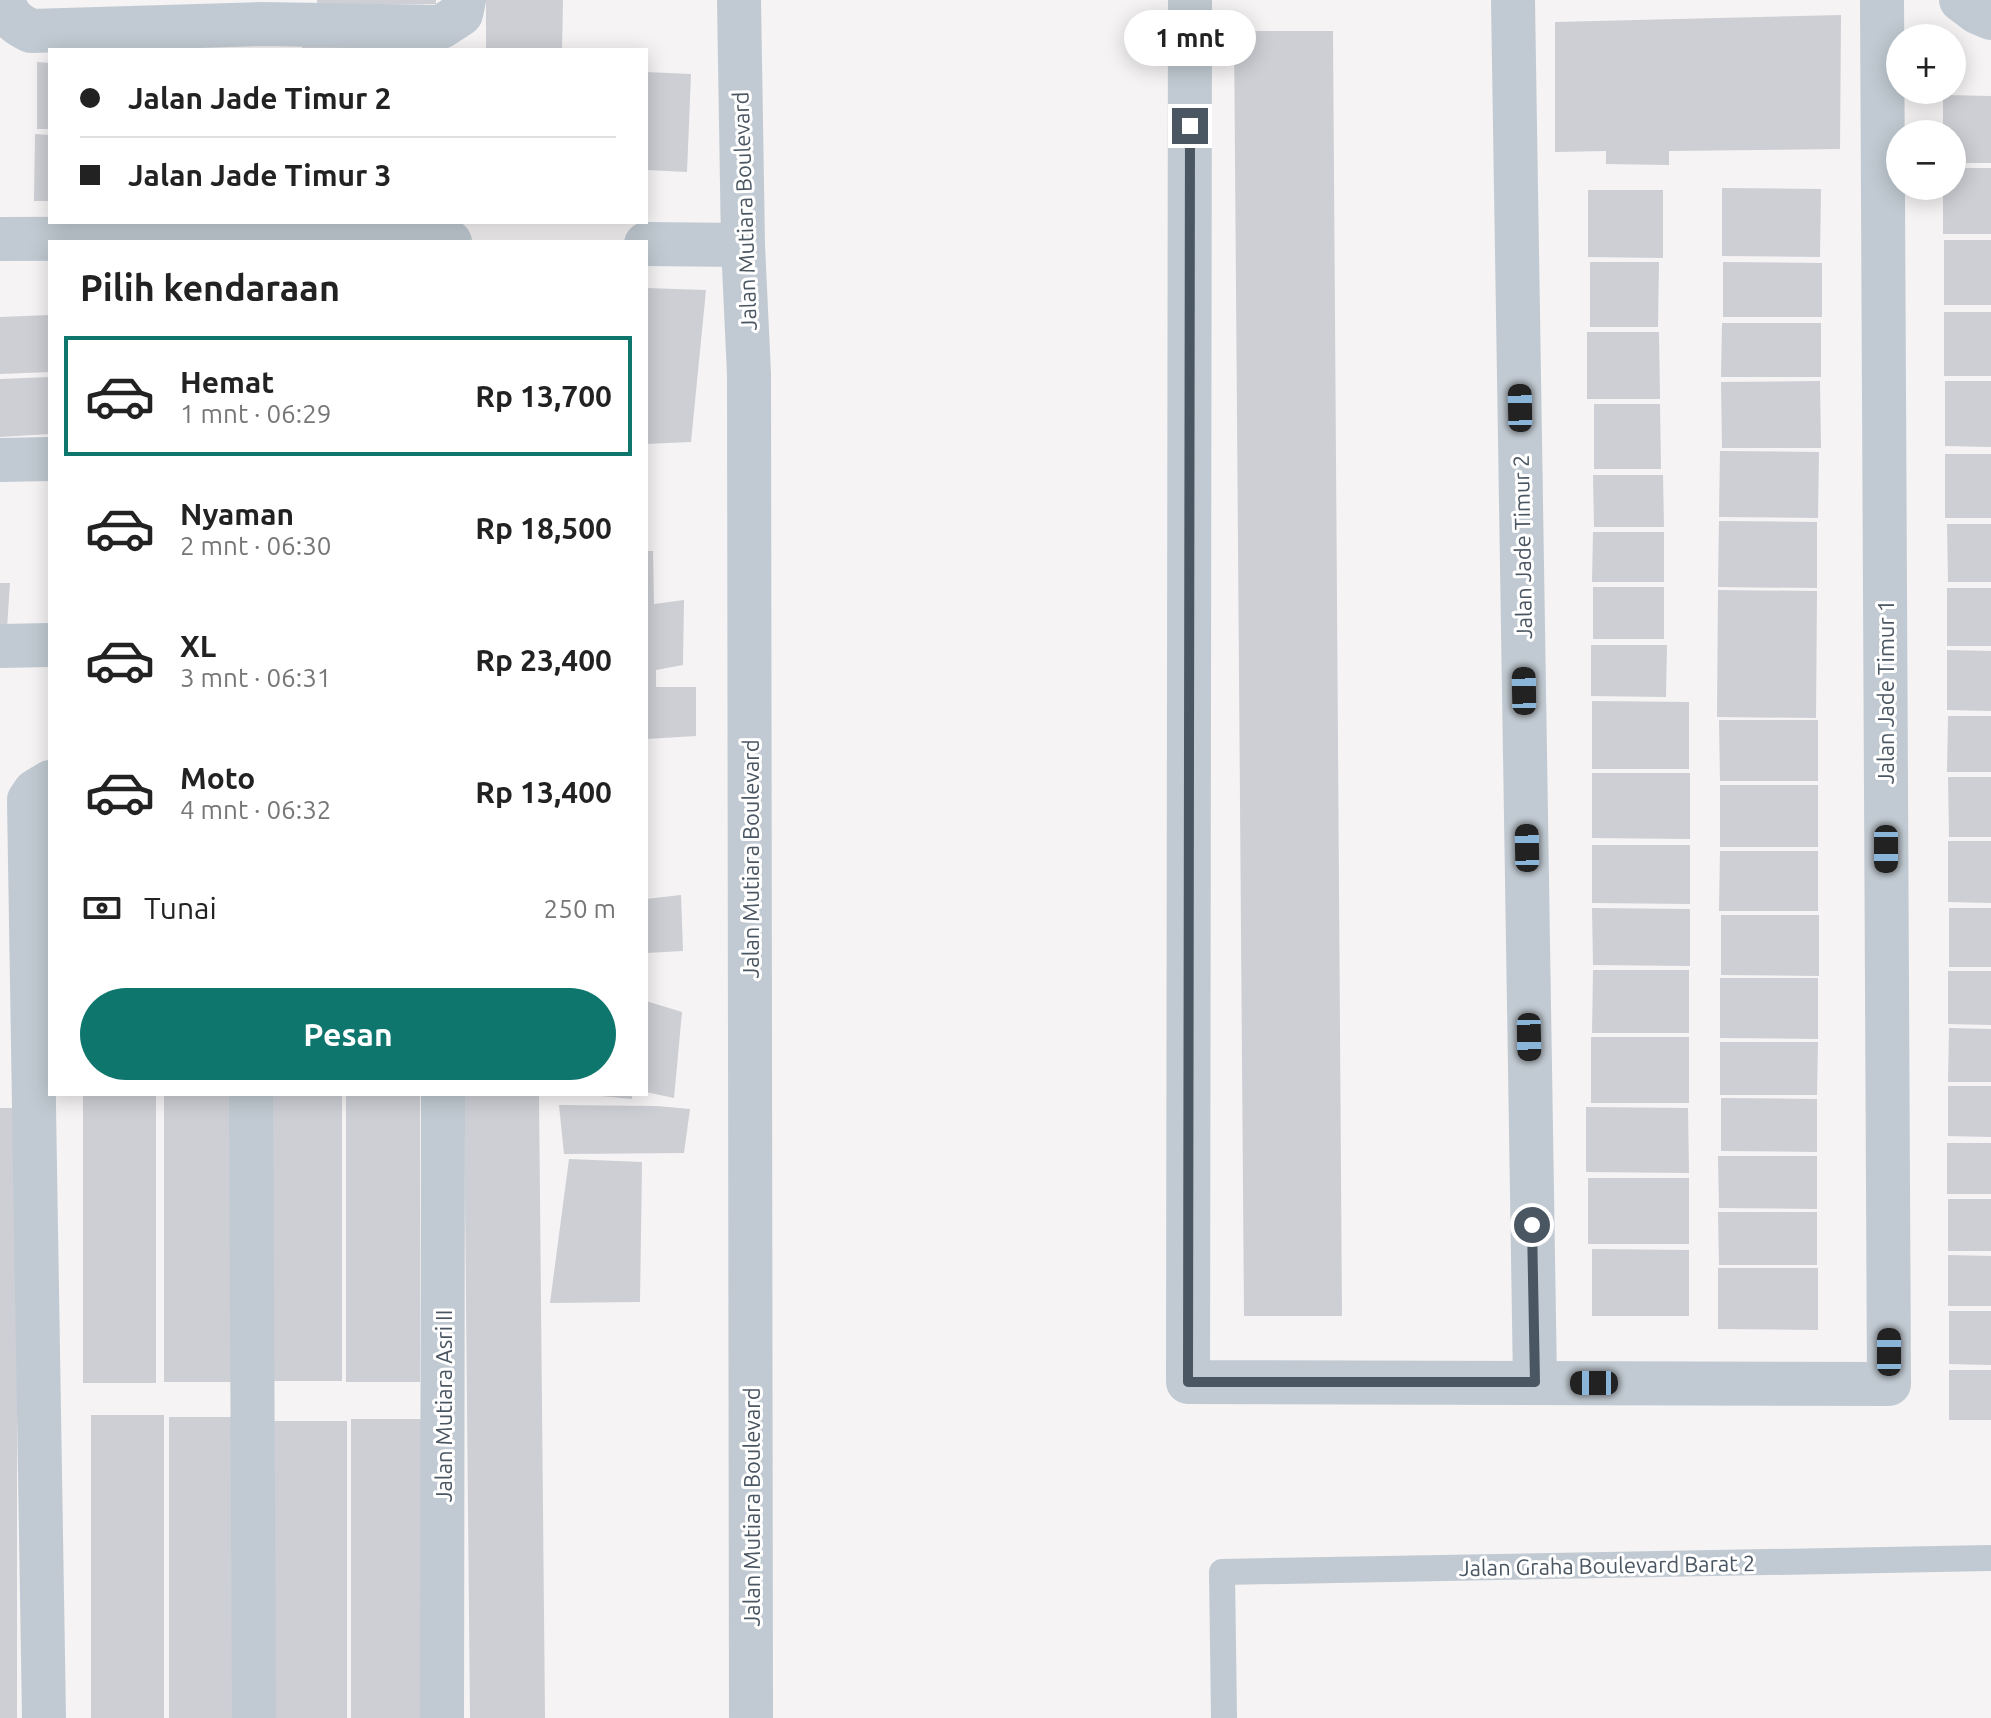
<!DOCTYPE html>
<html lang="id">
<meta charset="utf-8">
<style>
:root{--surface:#fff;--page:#f2f2f2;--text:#222;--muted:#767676;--line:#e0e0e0;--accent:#0f766e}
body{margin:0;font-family:Ubuntu,sans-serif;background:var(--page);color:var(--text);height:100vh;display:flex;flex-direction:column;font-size:30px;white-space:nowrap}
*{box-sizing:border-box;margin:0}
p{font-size:26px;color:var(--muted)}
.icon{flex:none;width:44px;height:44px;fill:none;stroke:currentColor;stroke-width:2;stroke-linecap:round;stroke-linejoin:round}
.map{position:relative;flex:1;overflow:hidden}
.side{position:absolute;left:48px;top:240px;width:600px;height:856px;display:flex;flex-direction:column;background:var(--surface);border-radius:0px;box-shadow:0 4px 20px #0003}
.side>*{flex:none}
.hud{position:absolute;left:48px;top:48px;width:600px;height:176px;border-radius:0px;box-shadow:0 4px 20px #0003;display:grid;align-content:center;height:176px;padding:0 32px;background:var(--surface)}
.tools{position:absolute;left:1886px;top:24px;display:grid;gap:16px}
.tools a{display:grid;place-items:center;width:80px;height:80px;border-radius:50%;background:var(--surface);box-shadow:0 4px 20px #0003;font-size:40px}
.end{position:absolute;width:36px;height:36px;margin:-18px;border:10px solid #4a5661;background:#fff;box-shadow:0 0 0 4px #fff}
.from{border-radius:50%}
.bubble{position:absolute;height:56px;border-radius:28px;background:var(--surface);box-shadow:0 4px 20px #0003;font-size:26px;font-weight:600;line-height:56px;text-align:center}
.car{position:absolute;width:24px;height:48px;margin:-24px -12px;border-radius:10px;box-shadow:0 0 6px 2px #0007;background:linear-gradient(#222 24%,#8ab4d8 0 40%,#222 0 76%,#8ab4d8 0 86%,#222 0)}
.hud b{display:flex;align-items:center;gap:28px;height:76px;font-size:30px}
.hud b+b{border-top:2px solid var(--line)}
.hud i{width:20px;height:20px;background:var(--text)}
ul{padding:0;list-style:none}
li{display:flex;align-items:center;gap:24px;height:120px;margin:0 16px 12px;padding:0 16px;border:4px solid transparent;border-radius:0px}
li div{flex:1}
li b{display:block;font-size:30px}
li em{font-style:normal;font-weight:600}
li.selected{border-color:var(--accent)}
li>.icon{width:72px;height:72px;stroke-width:1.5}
h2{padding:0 32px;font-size:36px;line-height:96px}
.pay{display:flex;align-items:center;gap:20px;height:88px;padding:0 32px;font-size:30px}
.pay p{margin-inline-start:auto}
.cta{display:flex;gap:16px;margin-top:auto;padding:16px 32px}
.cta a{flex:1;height:92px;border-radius:48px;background:var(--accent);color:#fff;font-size:32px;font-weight:600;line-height:92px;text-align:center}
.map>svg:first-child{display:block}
.building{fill:#cdcfd5}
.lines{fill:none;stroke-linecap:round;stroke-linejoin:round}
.service{stroke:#c1cad2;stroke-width:26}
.minor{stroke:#c1cad2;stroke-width:44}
.route{stroke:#4a5661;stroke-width:10}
.labels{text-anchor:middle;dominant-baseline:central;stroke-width:6;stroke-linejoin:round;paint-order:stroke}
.street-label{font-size:22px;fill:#4a5661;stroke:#fff}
</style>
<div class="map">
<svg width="1991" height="1718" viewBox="0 0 1991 1718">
<rect width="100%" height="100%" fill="#f5f3f3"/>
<g class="building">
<polygon points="317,0 436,0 436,4 317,5"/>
<polygon points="486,0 563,0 562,50 486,50"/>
<polygon points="1841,15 1840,149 1669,151 1669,165 1606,164 1606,151 1555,152 1555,22"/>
<polygon points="1234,31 1333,31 1342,1316 1244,1316"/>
<polygon points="393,42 393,50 302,50 302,43"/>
<polygon points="37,62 50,63 50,129 37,129"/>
<polygon points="646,72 691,74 687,172 646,170"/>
<polygon points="1943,95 1991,96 1991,163 1952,163 1952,134 1943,134"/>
<polygon points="35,134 50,135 50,201 34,201"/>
<polygon points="1952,168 1991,168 1991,234 1943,234 1943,186 1952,186"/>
<polygon points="1722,188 1821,189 1820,257 1722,256"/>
<polygon points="1588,190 1663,190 1663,258 1588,257"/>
<rect x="1944" y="240" width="47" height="65"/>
<polygon points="1590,262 1659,262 1658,327 1590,327"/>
<polygon points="1723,262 1822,263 1822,317 1723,317"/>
<polygon points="646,288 706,290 691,442 646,444"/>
<rect x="1944" y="312" width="47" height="64"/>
<polygon points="50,315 50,372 0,374 0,317"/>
<polygon points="1722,323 1821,323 1821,377 1721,377"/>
<polygon points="1587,332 1659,332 1660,399 1587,399"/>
<polygon points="50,377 50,434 0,437 0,379"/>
<polygon points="1820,381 1821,448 1722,448 1721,382"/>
<polygon points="1945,381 1991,381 1991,447 1945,446"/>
<polygon points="1594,404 1660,404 1661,469 1594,469"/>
<polygon points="1720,451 1819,452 1818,518 1719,517"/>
<rect x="1945" y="454" width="46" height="64"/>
<polygon points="1593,475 1663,475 1664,527 1594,527"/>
<polygon points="1719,521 1817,522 1817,588 1718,587"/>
<polygon points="1947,524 1991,524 1991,582 1948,582"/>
<polygon points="1593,532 1664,532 1664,582 1592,582"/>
<polygon points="646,551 653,551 654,604 684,600 683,665 656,670 656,687 696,687 696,736 646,739"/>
<polygon points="0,583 10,583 7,628 0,628"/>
<rect x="1593" y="587" width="71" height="52"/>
<rect x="1947" y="588" width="44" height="58"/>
<polygon points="1718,590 1817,591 1816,718 1717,717"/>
<polygon points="1591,645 1667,645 1666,697 1591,696"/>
<polygon points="1947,650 1991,651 1991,711 1947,710"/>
<polygon points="1592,701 1689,702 1689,769 1592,769"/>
<polygon points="1948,716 1991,716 1991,772 1947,772"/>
<polygon points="1719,720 1818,720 1818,781 1720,781"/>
<polygon points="1592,773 1690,773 1690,839 1592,838"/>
<polygon points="1948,777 1991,777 1991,837 1949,837"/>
<rect x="1720" y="785" width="98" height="62"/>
<polygon points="1948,841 1991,841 1991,903 1948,902"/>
<polygon points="1592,845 1690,845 1690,904 1592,903"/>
<polygon points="1720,851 1818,851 1818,911 1719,911"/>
<polygon points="681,895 683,951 646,953 646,899"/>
<polygon points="1592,908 1690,909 1690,966 1593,965"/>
<rect x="1949" y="908" width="42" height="59"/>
<polygon points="1721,915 1819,915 1819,976 1721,975"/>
<polygon points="1593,970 1689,970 1689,1033 1592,1033"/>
<polygon points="1948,971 1991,971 1991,1025 1948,1024"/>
<polygon points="1720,978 1818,978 1818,1039 1720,1038"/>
<polygon points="646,1001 682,1012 674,1098 646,1092"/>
<polygon points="1949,1028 1991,1029 1991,1082 1948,1082"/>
<rect x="1591" y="1037" width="98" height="66"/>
<polygon points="1720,1042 1818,1042 1817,1095 1720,1095"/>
<polygon points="1948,1086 1991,1086 1991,1137 1948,1136"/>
<rect x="83" y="1094" width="73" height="289"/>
<rect x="164" y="1094" width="74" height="288"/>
<polygon points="268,1094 342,1094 342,1381 269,1381"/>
<rect x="346" y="1094" width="74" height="288"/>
<polygon points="464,1094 539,1094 545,1718 470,1718"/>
<polygon points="601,1094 632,1094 632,1099 601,1096"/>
<polygon points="1721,1098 1817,1099 1817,1152 1721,1151"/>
<polygon points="559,1105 657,1106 690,1109 684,1153 564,1154"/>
<polygon points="1586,1107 1688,1108 1689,1173 1586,1172"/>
<rect x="0" y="1108" width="17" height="610"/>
<rect x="1947" y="1143" width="44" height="51"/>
<polygon points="1718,1156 1817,1156 1817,1209 1719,1208"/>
<polygon points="569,1159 642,1162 640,1302 550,1303"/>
<rect x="1588" y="1178" width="101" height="66"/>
<rect x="1948" y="1199" width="43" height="52"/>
<polygon points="1718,1212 1817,1212 1817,1265 1719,1265"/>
<polygon points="1592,1249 1689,1250 1689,1316 1592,1316"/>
<polygon points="1948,1255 1991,1256 1991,1306 1948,1306"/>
<polygon points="1718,1268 1818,1268 1818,1330 1718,1329"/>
<polygon points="1949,1311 1991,1311 1991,1365 1949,1364"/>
<rect x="1949" y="1370" width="42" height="50"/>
<rect x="91" y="1415" width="73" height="303"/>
<rect x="169" y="1417" width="73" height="301"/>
<polygon points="351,1419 425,1419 424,1718 351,1718"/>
<polygon points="273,1421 347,1421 347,1718 274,1718"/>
</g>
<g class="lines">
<polyline class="service" points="1224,1718 1222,1572 1991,1558"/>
<g class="minor">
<path d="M4,0C7,17 16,24 31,31L261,24L441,27L461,14L464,0"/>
<polyline points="739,0 743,245 749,374 751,1718"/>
<polyline points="1190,0 1188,1382 1889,1384 1882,0"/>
<polyline points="1513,0 1535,1382"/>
<polyline points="1961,0 1977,12 1991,18"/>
<polyline points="0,239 265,238 450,242"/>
<polyline points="646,244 743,245"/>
<polyline points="0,460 50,459"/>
<polyline points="0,646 50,645"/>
<polyline points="251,1094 254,1718"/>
<polyline points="44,1718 29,800 35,791 50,782"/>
<polyline points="442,1718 443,1094"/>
</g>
</g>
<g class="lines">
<polyline class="route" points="1190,126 1188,1382 1535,1382 1532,1225"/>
</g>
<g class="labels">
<g class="street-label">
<text transform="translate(744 211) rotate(-92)">Jalan Mutiara Boulevard</text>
<text transform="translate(1522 547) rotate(-91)">Jalan Jade Timur 2</text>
<text transform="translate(1885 692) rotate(-90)">Jalan Jade Timur 1</text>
<text transform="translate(750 859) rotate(-90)">Jalan Mutiara Boulevard</text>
<text transform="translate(443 1406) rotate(-90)">Jalan Mutiara Asri II</text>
<text transform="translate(751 1507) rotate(-90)">Jalan Mutiara Boulevard</text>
<text transform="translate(1607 1565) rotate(-1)">Jalan Graha Boulevard Barat 2</text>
</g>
</g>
</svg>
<div class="tools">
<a>+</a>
<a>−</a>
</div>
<i class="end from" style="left:1532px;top:1225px"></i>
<i class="end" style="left:1190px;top:126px"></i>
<div class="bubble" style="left:1124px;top:10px;width:132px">1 mnt</div>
<i class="car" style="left:1520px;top:408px;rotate:359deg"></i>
<i class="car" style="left:1524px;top:691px;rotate:359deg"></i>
<i class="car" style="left:1527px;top:848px;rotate:359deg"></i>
<i class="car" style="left:1886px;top:849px;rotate:180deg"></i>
<i class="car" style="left:1529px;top:1037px;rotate:179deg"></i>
<i class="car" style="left:1889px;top:1352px;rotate:0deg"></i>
<i class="car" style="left:1594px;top:1383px;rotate:270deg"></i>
<div class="hud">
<b><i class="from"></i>Jalan Jade Timur 2</b>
<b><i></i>Jalan Jade Timur 3</b>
</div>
<section class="side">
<h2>Pilih kendaraan</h2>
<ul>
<li class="selected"><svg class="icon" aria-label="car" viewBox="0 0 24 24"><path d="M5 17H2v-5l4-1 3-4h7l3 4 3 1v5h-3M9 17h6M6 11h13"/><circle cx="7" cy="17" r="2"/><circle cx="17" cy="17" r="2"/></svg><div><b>Hemat</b><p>1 mnt · 06:29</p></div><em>Rp 13,700</em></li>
<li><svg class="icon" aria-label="car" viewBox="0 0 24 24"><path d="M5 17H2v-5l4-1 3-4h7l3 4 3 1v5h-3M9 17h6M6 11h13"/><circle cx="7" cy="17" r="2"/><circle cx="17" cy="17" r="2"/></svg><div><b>Nyaman</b><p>2 mnt · 06:30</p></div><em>Rp 18,500</em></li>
<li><svg class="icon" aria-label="car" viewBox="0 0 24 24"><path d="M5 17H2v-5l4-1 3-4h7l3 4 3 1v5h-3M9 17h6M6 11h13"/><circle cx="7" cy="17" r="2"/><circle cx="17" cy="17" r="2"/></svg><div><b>XL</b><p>3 mnt · 06:31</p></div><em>Rp 23,400</em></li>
<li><svg class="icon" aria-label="car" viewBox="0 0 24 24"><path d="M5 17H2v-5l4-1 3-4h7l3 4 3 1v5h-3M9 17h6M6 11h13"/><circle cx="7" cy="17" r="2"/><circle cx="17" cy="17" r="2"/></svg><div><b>Moto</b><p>4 mnt · 06:32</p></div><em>Rp 13,400</em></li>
</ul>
<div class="pay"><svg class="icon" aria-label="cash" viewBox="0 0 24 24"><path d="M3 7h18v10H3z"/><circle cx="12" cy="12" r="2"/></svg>Tunai<p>250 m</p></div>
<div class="cta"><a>Pesan</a></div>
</section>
</div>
